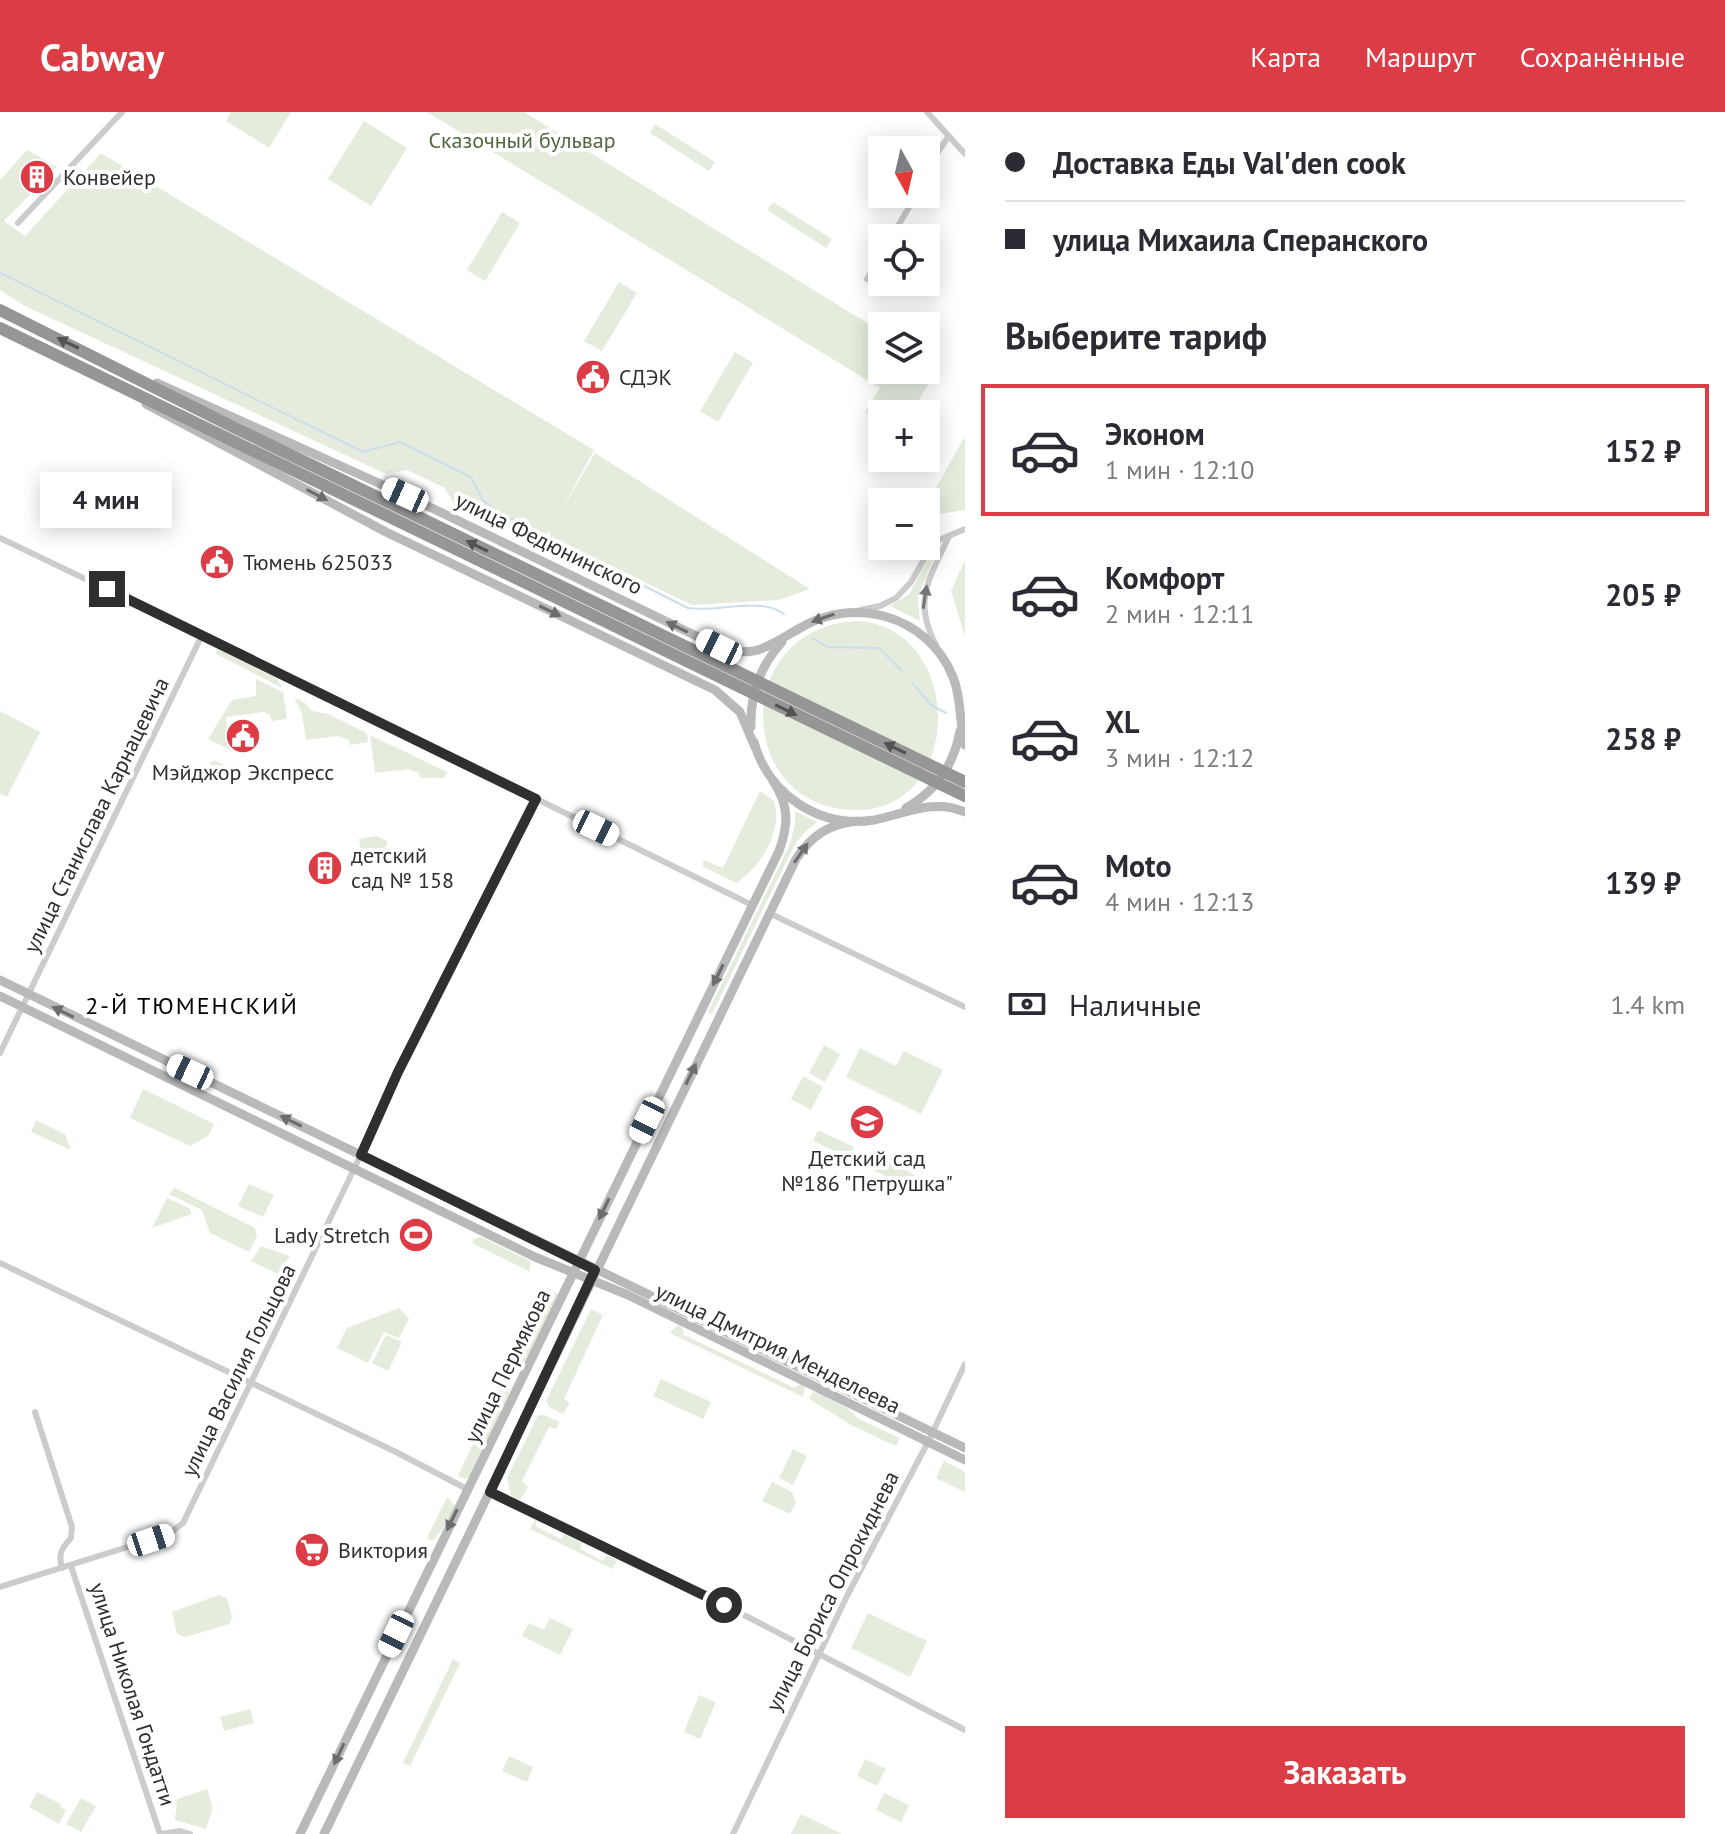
<!DOCTYPE html>
<html lang="ru">
<meta charset="utf-8">
<style>
:root{--surface:#fff;--page:#f7f7f7;--text:#2b2b33;--muted:#7c7c81;--line:#e1e1e2;--accent:#dc3c45}
body{margin:0;font-family:"PT Sans",sans-serif;background:var(--page);color:var(--text);height:100vh;display:flex;flex-direction:column;font-size:30px;white-space:nowrap}
*{box-sizing:border-box;margin:0}
p{font-size:26px;color:var(--muted)}
.icon{flex:none;width:44px;height:44px;fill:none;stroke:currentColor;stroke-width:2;stroke-linecap:round;stroke-linejoin:round}
.map{position:relative;flex:1;overflow:hidden}
.panel{display:flex;flex-direction:column;background:var(--surface);width:760px}
.panel>*{flex:none}
.top-card{display:grid;align-content:center;height:176px;padding:0 40px;background:var(--surface)}
.needle{width:52px;rotate:172deg}
.controls{position:absolute;left:868px;top:24px;display:grid;gap:16px}
.controls a{display:grid;place-items:center;width:72px;height:72px;border-radius:0px;background:var(--surface);box-shadow:0 4px 20px #0003;font-size:40px}
.end{position:absolute;width:36px;height:36px;margin:-18px;border:10px solid #2f2f2f;background:#fff;box-shadow:0 0 0 4px #fff}
.from{border-radius:50%}
.bubble{position:absolute;height:56px;border-radius:0px;background:var(--surface);box-shadow:0 4px 20px #0003;font-size:26px;font-weight:800;line-height:56px;text-align:center}
.car{position:absolute;width:24px;height:48px;margin:-24px -12px;border-radius:10px;box-shadow:0 0 6px 2px #0007;background:linear-gradient(#fff 24%,#345 0 40%,#fff 0 76%,#345 0 86%,#fff 0)}
.top-card b{display:flex;align-items:center;gap:28px;height:76px;font-size:30px}
.top-card b+b{border-top:2px solid var(--line)}
.top-card i{width:20px;height:20px;background:var(--text)}
ul{padding:0;list-style:none}
li{display:flex;align-items:center;gap:24px;height:132px;margin:0 16px 12px;padding:0 24px;border:4px solid transparent;border-radius:0px}
li div{flex:1}
li b{display:block;font-size:30px}
li em{font-style:normal;font-weight:800}
li.on{border-color:var(--accent)}
li>.icon{width:72px;height:72px;stroke-width:1.5}
h2{padding:0 40px;font-size:36px;line-height:96px}
.pay{display:flex;align-items:center;gap:20px;height:88px;padding:0 40px;font-size:30px}
.pay p{margin-inline-start:auto}
.action{display:flex;gap:16px;margin-top:auto;padding:16px 40px}
.action a{flex:1;height:92px;border-radius:0px;background:var(--accent);color:#fff;font-size:32px;font-weight:800;line-height:92px;text-align:center}
header{display:flex;align-items:center;gap:48px;box-sizing:border-box;height:112px;padding:0 40px;background:var(--accent);color:#fff}
header strong{font-size:38px}
nav{display:flex;gap:44px;margin-inline-start:auto;font-size:28px}
main{display:flex;flex:1;min-height:0}
.map>svg:first-child{display:block}
.green{fill:#e5ecde}
.lines{fill:none;stroke-linecap:round;stroke-linejoin:round}
.stream{stroke:#cbdeea;stroke-width:2}
.street{stroke:#ccc;stroke-width:6}
.secondary{stroke:#b9b9b9;stroke-width:9}
.highway{stroke:#969696;stroke-width:12}
.oneway{fill:#535353}
.oneway2{fill:#6d6d6d}
.oneway3{fill:#767676}
.route{stroke:#2f2f2f;stroke-width:10}
.labels{text-anchor:middle;dominant-baseline:central;stroke-width:8;stroke-linejoin:round;paint-order:stroke}
.park-label{font-size:22px;fill:#52693f;stroke:#fff}
.poi-label{font-size:22px;fill:#2f2f2f;stroke:#fff;text-anchor:start}
.street-label{font-size:22px;fill:#2f2f2f;stroke:#fff}
.neighbourhood-label{font-size:24px;letter-spacing:2px;fill:#000;stroke:#fff}
</style>
<header>
<strong>Cabway</strong>
<nav><a>Карта</a><a>Маршрут</a><a>Сохранённые</a></nav>
</header>
<main>
<div class="map">
<svg width="965" height="1722" viewBox="0 0 965 1722">
<rect width="100%" height="100%" fill="#fff"/>
<g class="green">
<polygon points="231,0 291,0 269,36 226,9"/>
<polygon points="427,0 524,0 882,220 882,258 926,258 926,247 939,255 911,301 882,302 882,306 878,307 865,300 880,276"/>
<polygon points="364,9 407,36 371,94 328,67"/>
<polygon points="655,12 715,50 709,59 650,21"/>
<polygon points="27,38 57,55 4,109 25,124 101,41 594,338 560,401 595,341 810,477 779,488 692,493 551,425 549,419 542,431 481,401 465,399 454,393 445,376 407,358 386,362 25,194 0,178 0,68"/>
<polygon points="773,90 832,127 826,136 767,98"/>
<polygon points="502,100 520,111 485,169 467,158"/>
<polygon points="619,170 637,181 602,239 584,229"/>
<polygon points="735,240 753,251 718,310 700,299"/>
<polygon points="965,324 965,398 939,402 930,387"/>
<polygon points="933,439 936,440 918,485 920,509 890,494 909,482"/>
<polygon points="965,448 965,524 951,479"/>
<path d="M856,509C965,514 965,697 858,698C735,700 729,516 856,509Z"/>
<polygon points="217,537 277,566 282,576 216,542"/>
<polygon points="256,567 283,580 287,607 272,609 270,603 264,600 226,605 228,631 235,635 233,639 208,627 232,588 256,584"/>
<polygon points="294,585 305,591 312,599 328,602 367,621 368,630 350,633 349,628 338,624 306,628 302,601"/>
<polygon points="0,599 40,620 7,685 0,682"/>
<polygon points="370,623 447,660 444,666 420,666 419,661 408,657 375,661"/>
<polygon points="214,648 240,660 236,668 213,671 210,651"/>
<path d="M760,679L774,689C783,719 761,755 736,771L702,754L704,748L723,756Z"/>
<polygon points="795,699 817,710 804,721 794,734 712,902 708,900 790,732 795,712"/>
<polygon points="377,724 388,730 378,749 361,740 359,727"/>
<polygon points="824,933 840,942 825,970 809,961"/>
<polygon points="860,936 896,954 904,939 943,958 921,1002 846,965"/>
<polygon points="803,964 823,975 811,998 791,987"/>
<polygon points="143,977 214,1012 208,1024 190,1034 130,1006"/>
<polygon points="36,1008 65,1022 71,1038 31,1020"/>
<polygon points="818,1018 854,1035 849,1046 813,1029"/>
<polygon points="871,1041 915,1063 908,1075 865,1054"/>
<polygon points="249,1072 274,1083 263,1105 238,1094"/>
<polygon points="175,1076 255,1116 257,1124 249,1140 210,1121 202,1098 169,1082"/>
<polygon points="167,1086 189,1096 192,1102 152,1116"/>
<polygon points="481,1125 530,1149 531,1152 529,1159 472,1131 474,1127"/>
<polygon points="261,1134 290,1144 278,1162 251,1149"/>
<polygon points="547,1176 558,1182 525,1252 514,1258 508,1256"/>
<polygon points="399,1196 409,1207 399,1226 384,1220 368,1251 337,1236 347,1216"/>
<polygon points="591,1197 603,1203 564,1287 570,1291 563,1302 549,1295 546,1289"/>
<polygon points="678,1213 682,1215 684,1223 795,1276 800,1272 805,1274 803,1285 670,1221"/>
<polygon points="386,1223 402,1230 388,1259 372,1251"/>
<polygon points="504,1265 509,1272 509,1282 469,1365 465,1367 458,1364"/>
<polygon points="661,1267 711,1290 703,1307 653,1284"/>
<polygon points="818,1280 847,1296 859,1307 900,1326 896,1334 853,1314 809,1287 812,1281"/>
<polygon points="538,1303 544,1303 560,1310 556,1317 549,1315 522,1369 528,1375 521,1387 516,1388 511,1384 507,1366"/>
<polygon points="793,1337 807,1344 793,1373 779,1366"/>
<polygon points="944,1349 965,1360 965,1380 936,1366"/>
<polygon points="772,1370 792,1380 796,1391 790,1402 762,1389"/>
<polygon points="447,1385 455,1394 446,1412 433,1429 427,1426"/>
<polygon points="535,1408 537,1409 535,1414 561,1427 564,1422 582,1431 580,1437 603,1449 606,1443 617,1448 613,1457 530,1417"/>
<polygon points="219,1483 227,1486 232,1505 229,1512 186,1525 177,1522 172,1500"/>
<polygon points="868,1501 927,1529 910,1565 851,1536"/>
<polygon points="550,1506 573,1517 560,1543 522,1524 529,1511 544,1518"/>
<polygon points="453,1547 460,1551 410,1654 403,1651"/>
<polygon points="699,1583 716,1590 700,1627 684,1620"/>
<polygon points="250,1597 254,1611 224,1619 220,1605"/>
<polygon points="509,1644 533,1655 527,1670 502,1659"/>
<polygon points="865,1647 886,1657 877,1674 857,1664"/>
<polygon points="207,1677 213,1696 206,1717 175,1708 177,1687"/>
<polygon points="37,1680 61,1692 60,1695 66,1698 59,1712 29,1695"/>
<polygon points="884,1681 909,1693 901,1710 876,1698"/>
<polygon points="81,1686 96,1694 81,1720 66,1712"/>
<polygon points="801,1702 842,1722 791,1722"/>
</g>
<g class="lines">
<g class="stream">
<path d="M0,161L363,340L400,330L471,365L483,388L499,401L688,496C717,501 759,484 784,502"/>
<polyline points="812,526 827,535 879,536 902,559"/>
<polyline points="913,572 931,593 946,601"/>
</g>
<g class="street">
<polyline points="927,0 965,42"/>
<polyline points="926,58 948,25"/>
<polyline points="18,111 122,0"/>
<polyline points="891,126 912,90 912,82"/>
<polyline points="867,167 882,142"/>
<polyline points="0,426 289,565 752,793"/>
<polyline points="860,498 880,494 896,486 911,470 934,430 965,417"/>
<path d="M936,533C912,488 930,466 949,424"/>
<polyline points="769,801 965,895"/>
<polyline points="0,941 202,523"/>
<polyline points="0,1151 394,1339 467,1377"/>
<path d="M35,1300L72,1415L71,1426C61,1437 58,1442 62,1456"/>
<polyline points="490,1380 740,1501 965,1618"/>
<polyline points="71,1454 160,1722"/>
<polyline points="0,1475 169,1422 183,1411 354,1057 398,960 536,687"/>
<polyline points="162,1722 180,1719 190,1722"/>
<polyline points="733,1722 847,1484 928,1330 965,1252"/>
</g>
<g class="secondary">
<path d="M157,271L405,383L719,535C754,548 770,533 800,516"/>
<polyline points="146,292 386,420 715,578 740,600 755,635"/>
<path d="M797,518C852,482 928,503 953,565C962,587 959,611 965,633"/>
<path d="M751,615C750,582 760,554 782,530"/>
<path d="M754,630C768,682 819,717 874,708C905,702 933,686 965,700"/>
<path d="M906,696C936,679 954,652 960,619"/>
<polyline points="0,868 965,1336"/>
<polyline points="0,884 535,1145 628,1183 965,1348"/>
<path d="M300,1722L779,739C789,712 789,693 773,669"/>
<path d="M324,1722L796,747C812,723 829,712 857,709"/>
</g>
<g class="highway">
<polyline points="0,198 235,316 965,670"/>
<polyline points="0,216 965,684"/>
</g>
</g>
<defs><path id="oneway-solid" d="M-6-.8H1V-3.2L6.5 0L1 3.2V.8H-6Z" transform="scale(2)"/></defs>
<g class="oneway">
<use href="#oneway-solid" transform="translate(68 231) rotate(-154)"/>
<use href="#oneway-solid" transform="translate(477 434) rotate(-154)"/>
<use href="#oneway-solid" transform="translate(786 598) rotate(26)"/>
<use href="#oneway-solid" transform="translate(895 636) rotate(-154)"/>
</g>
<g class="oneway2">
<use href="#oneway-solid" transform="translate(317 383) rotate(28)"/>
<use href="#oneway-solid" transform="translate(550 499) rotate(26)"/>
<use href="#oneway-solid" transform="translate(823 506) rotate(161)"/>
<use href="#oneway-solid" transform="translate(677 515) rotate(-154)"/>
<use href="#oneway-solid" transform="translate(801 741) rotate(-55)"/>
<use href="#oneway-solid" transform="translate(718 863) rotate(116)"/>
<use href="#oneway-solid" transform="translate(63 900) rotate(-154)"/>
<use href="#oneway-solid" transform="translate(691 962) rotate(-64)"/>
<use href="#oneway-solid" transform="translate(291 1009) rotate(-154)"/>
<use href="#oneway-solid" transform="translate(604 1097) rotate(116)"/>
<use href="#oneway-solid" transform="translate(452 1408) rotate(116)"/>
<use href="#oneway-solid" transform="translate(339 1642) rotate(115)"/>
</g>
<use class="oneway3" href="#oneway-solid" transform="translate(925 485) rotate(-81)"/>
<g class="lines">
<polyline class="route" points="107,477 536,687 398,960 361,1043 595,1158 490,1380 724,1493"/>
</g>
<defs>
<g id="building-disc" transform="scale(1.8)"><circle r="9.5" fill="#dc3c45" stroke="#fff"/><path d="M-4-6H4V6H1V3H-1V6H-4ZM-2.5-4.3h1.7v1.8h-1.7ZM.8-4.3h1.7v1.8H.8ZM-2.5-1h1.7V.8h-1.7ZM.8-1h1.7V.8H.8Z" fill="#fff"/></g>
<g id="civic-disc" transform="scale(1.8)"><circle r="9.5" fill="#dc3c45" stroke="#fff"/><path d="M-.6-6.5H3V-4.5H.6V-3L4-1V1h2V6H-6V1h2V-1L-.6-3ZM-1.2 2.5V6h2.4V2.5Z" fill="#fff"/></g>
<g id="school-disc" transform="scale(1.8)"><circle r="9.5" fill="#dc3c45" stroke="#fff"/><path d="M0-5L7-2L0 1L-7-2ZM-4 1L0 2.5L4 1V4Q0 6-4 4Z" fill="#fff"/></g>
<g id="stadium-disc" transform="scale(1.8)"><circle r="9.5" fill="#dc3c45" stroke="#fff"/><path d="M0-5a6.5 5 0 1 0 0 10a6.5 5 0 1 0 0-10ZM-3.5-1.8h7v3.6h-7Z" fill="#fff"/></g>
<g id="supermarket-disc" transform="scale(1.8)"><circle r="9.5" fill="#dc3c45" stroke="#fff"/><path d="M-6-5.5h2.5l.6 2H6L4.5 2H-2.5L-4.4-4H-6ZM-1.5 3.2a1.3 1.3 0 1 0 .1 0ZM3 3.2a1.3 1.3 0 1 0 .1 0Z" fill="#fff"/></g>
</defs>
<g fill-rule="evenodd">
<use href="#building-disc" x="37" y="65"/>
<use href="#civic-disc" x="593" y="265"/>
<use href="#civic-disc" x="217" y="450"/>
<use href="#civic-disc" x="243" y="624"/>
<use href="#building-disc" x="325" y="756"/>
<use href="#school-disc" x="867" y="1010"/>
<use href="#stadium-disc" x="416" y="1123"/>
<use href="#supermarket-disc" x="312" y="1438"/>
</g>
<g class="labels">
<g class="park-label">
<text x="522" y="28">Сказочный бульвар</text>
</g>
<g class="poi-label">
<text x="63" y="65">Конвейер</text>
<text x="619" y="265">СДЭК</text>
<text x="243" y="450">Тюмень 625033</text>
<text x="243" y="660" text-anchor="middle">Мэйджор Экспресс</text>
<text x="351" y="743">детский<tspan x="351" dy="25">сад № 158</tspan></text>
<text x="867" y="1046" text-anchor="middle">Детский сад<tspan x="867" dy="25">№186 "Петрушка"</tspan></text>
<text x="390" y="1123" text-anchor="end">Lady Stretch</text>
<text x="338" y="1438">Виктория</text>
</g>
<g class="street-label">
<text transform="translate(549 431) rotate(26)">улица Федюнинского</text>
<text transform="translate(96 703) rotate(-64)">улица Станислава Карнацевича</text>
<text transform="translate(778 1236) rotate(26)">улица Дмитрия Менделеева</text>
<text transform="translate(507 1254) rotate(-64)">улица Пермякова</text>
<text transform="translate(238 1258) rotate(-64)">улица Василия Гольцова</text>
<text transform="translate(832 1479) rotate(-63)">улица Бориса Опрокиднева</text>
<text transform="translate(133 1582) rotate(72)">улица Николая Гондатти</text>
</g>
<g class="neighbourhood-label">
<text x="192" y="893">2-Й ТЮМЕНСКИЙ</text>
</g>
</g>
</svg>
<div class="controls">
<a><svg class="needle" viewBox="-14 -14 28 28"><path d="M0-13l5 13h-10z" fill="#e53935"/><path d="M0 13l5-13h-10z" fill="#7c7c81"/></svg></a>
<a><svg class="icon" aria-label="locate" viewBox="0 0 24 24"><circle cx="12" cy="12" r="6"/><path d="M12 2v4M12 18v4M2 12h4M18 12h4"/></svg></a>
<a><svg class="icon" aria-label="layers" viewBox="0 0 24 24"><path d="M12 4l9 5-9 5-9-5zM3 14l9 5 9-5"/></svg></a>
<a>+</a>
<a>−</a>
</div>
<i class="end from" style="left:724px;top:1493px"></i>
<i class="end" style="left:107px;top:477px"></i>
<div class="bubble" style="left:40px;top:360px;width:132px">4 мин</div>
<i class="car" style="left:405px;top:383px;rotate:294deg"></i>
<i class="car" style="left:719px;top:535px;rotate:296deg"></i>
<i class="car" style="left:596px;top:716px;rotate:116deg"></i>
<i class="car" style="left:190px;top:960px;rotate:295deg"></i>
<i class="car" style="left:647px;top:1008px;rotate:206deg"></i>
<i class="car" style="left:151px;top:1428px;rotate:72deg"></i>
<i class="car" style="left:396px;top:1522px;rotate:206deg"></i>
</div>
<section class="panel">
<div class="top-card">
<b><i class="from"></i>Доставка Еды Val'den cook</b>
<b><i></i>улица Михаила Сперанского</b>
</div>
<h2>Выберите тариф</h2>
<ul>
<li class="on"><svg class="icon" aria-label="car" viewBox="0 0 24 24"><path d="M5 17H2v-5l4-1 3-4h7l3 4 3 1v5h-3M9 17h6M6 11h13"/><circle cx="7" cy="17" r="2"/><circle cx="17" cy="17" r="2"/></svg><div><b>Эконом</b><p>1 мин · 12:10</p></div><em>152 ₽</em></li>
<li><svg class="icon" aria-label="car" viewBox="0 0 24 24"><path d="M5 17H2v-5l4-1 3-4h7l3 4 3 1v5h-3M9 17h6M6 11h13"/><circle cx="7" cy="17" r="2"/><circle cx="17" cy="17" r="2"/></svg><div><b>Комфорт</b><p>2 мин · 12:11</p></div><em>205 ₽</em></li>
<li><svg class="icon" aria-label="car" viewBox="0 0 24 24"><path d="M5 17H2v-5l4-1 3-4h7l3 4 3 1v5h-3M9 17h6M6 11h13"/><circle cx="7" cy="17" r="2"/><circle cx="17" cy="17" r="2"/></svg><div><b>XL</b><p>3 мин · 12:12</p></div><em>258 ₽</em></li>
<li><svg class="icon" aria-label="car" viewBox="0 0 24 24"><path d="M5 17H2v-5l4-1 3-4h7l3 4 3 1v5h-3M9 17h6M6 11h13"/><circle cx="7" cy="17" r="2"/><circle cx="17" cy="17" r="2"/></svg><div><b>Moto</b><p>4 мин · 12:13</p></div><em>139 ₽</em></li>
</ul>
<div class="pay"><svg class="icon" aria-label="cash" viewBox="0 0 24 24"><path d="M3 7h18v10H3z"/><circle cx="12" cy="12" r="2"/></svg>Наличные<p>1.4 km</p></div>
<div class="action"><a>Заказать</a></div>
</section>
</main>
